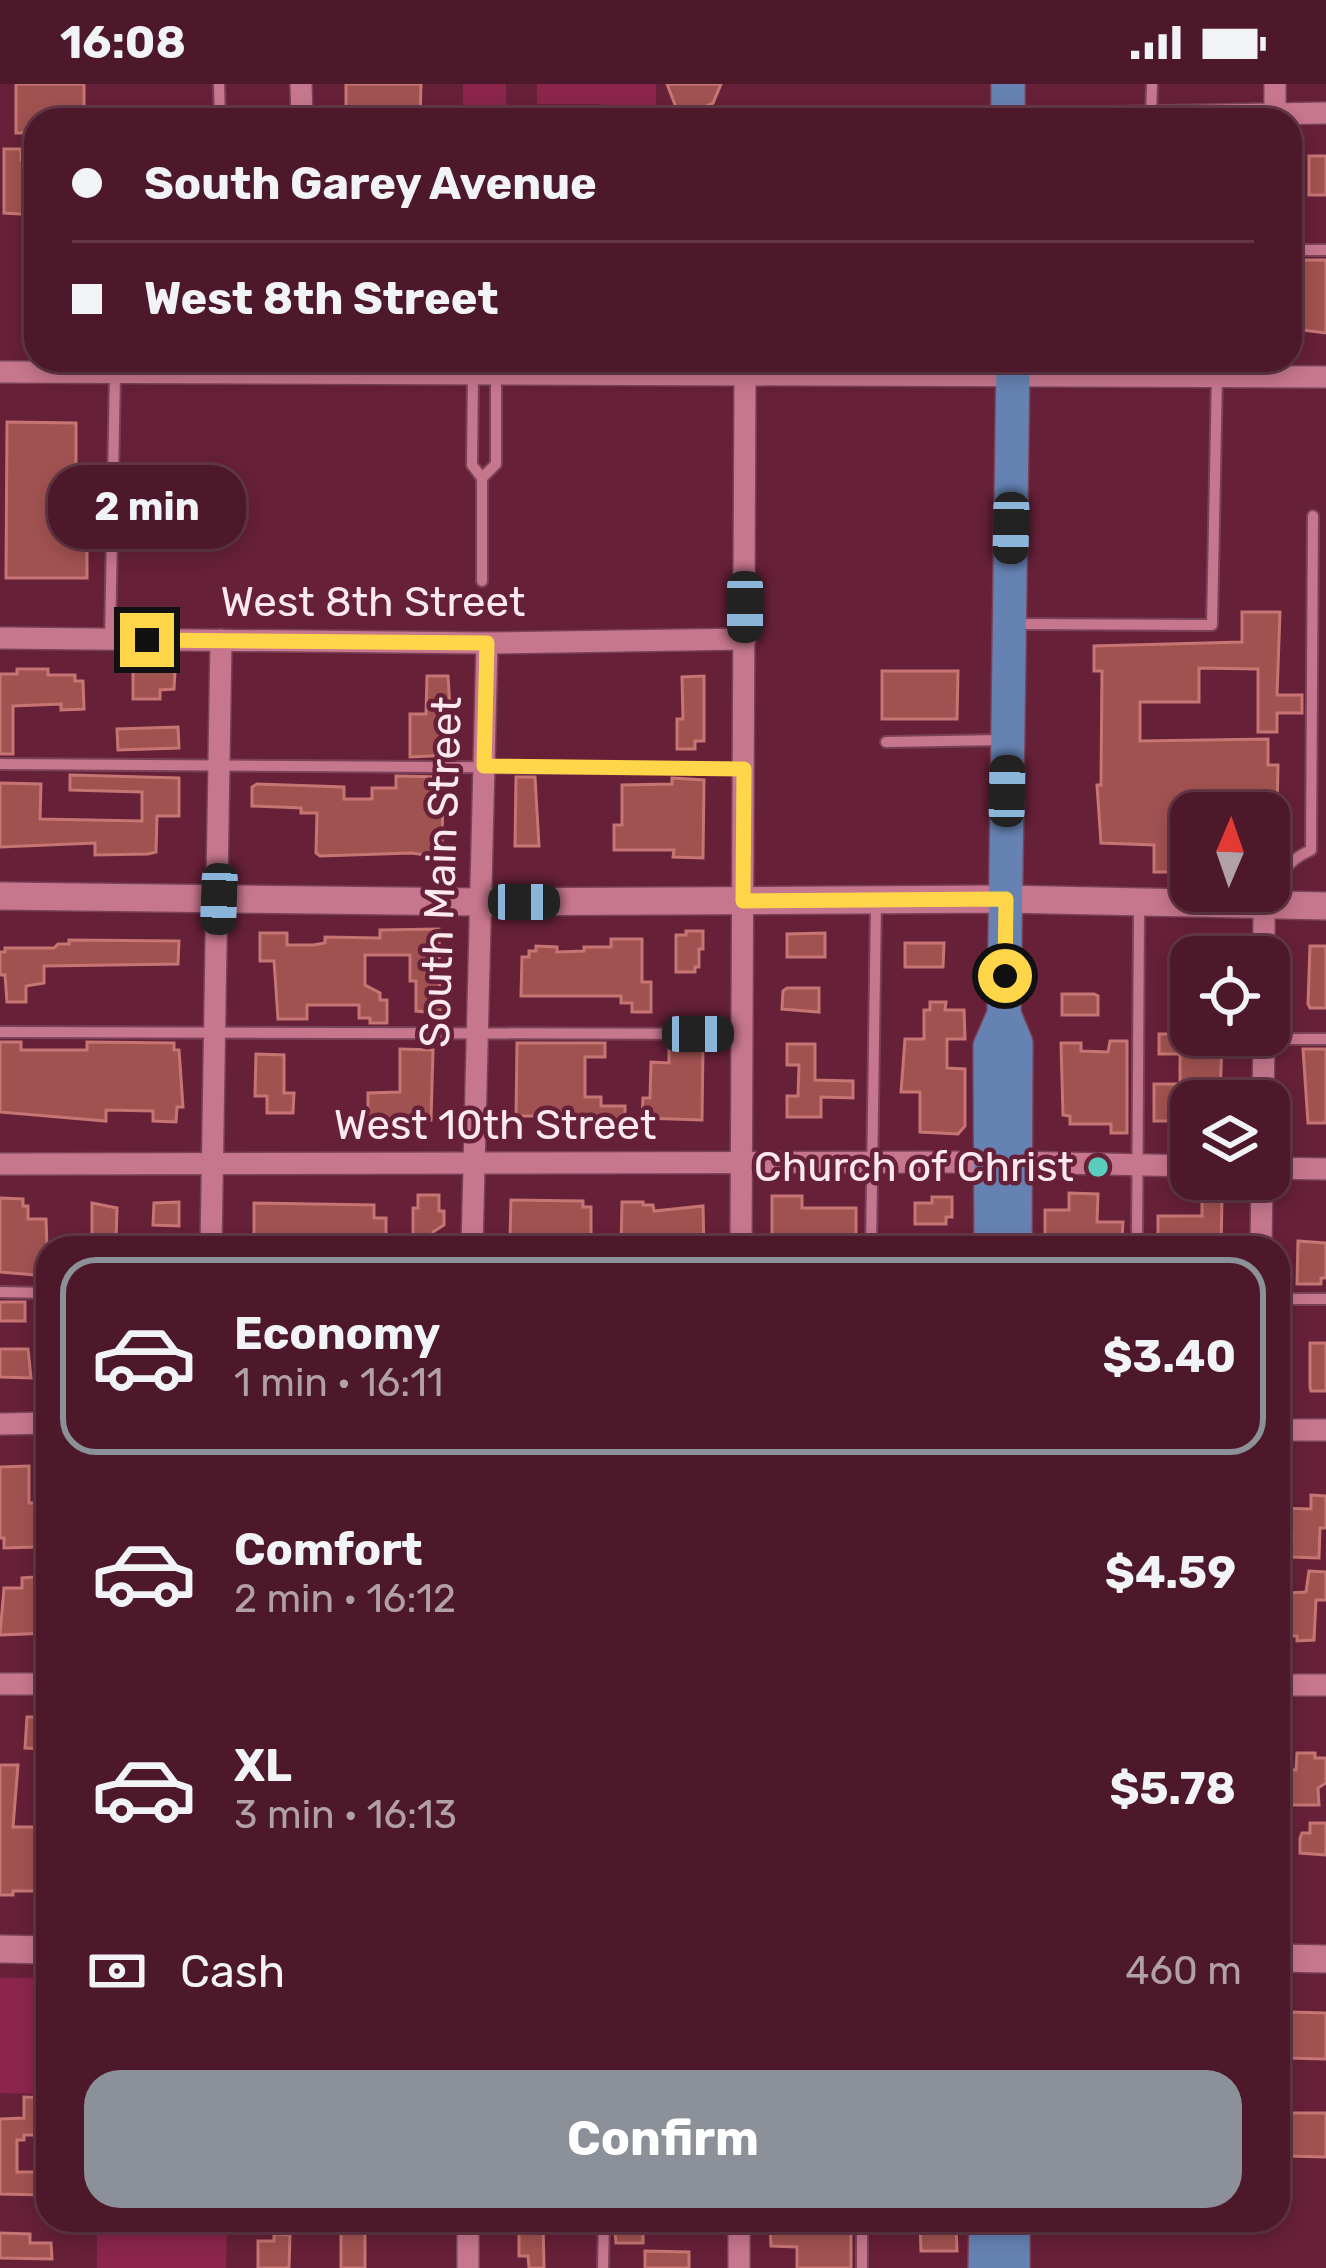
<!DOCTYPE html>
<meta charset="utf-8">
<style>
:root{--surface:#4c182a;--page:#532132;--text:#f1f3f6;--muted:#b2a0a8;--line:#633747;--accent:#8c9099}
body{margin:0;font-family:Rubik,sans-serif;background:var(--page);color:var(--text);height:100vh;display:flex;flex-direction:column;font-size:45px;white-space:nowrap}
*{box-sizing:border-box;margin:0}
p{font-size:39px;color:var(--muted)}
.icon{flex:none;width:66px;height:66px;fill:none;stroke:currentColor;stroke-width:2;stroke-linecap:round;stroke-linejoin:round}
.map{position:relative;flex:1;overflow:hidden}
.details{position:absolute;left:36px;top:1152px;width:1254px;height:996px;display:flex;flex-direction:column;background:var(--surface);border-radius:36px;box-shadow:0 6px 18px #0003,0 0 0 3px var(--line)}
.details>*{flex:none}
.top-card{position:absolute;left:24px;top:24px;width:1278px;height:264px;border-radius:36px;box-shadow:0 6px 18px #0003,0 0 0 3px var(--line);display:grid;align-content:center;height:264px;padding:0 48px;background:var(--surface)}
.needle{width:78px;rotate:2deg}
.buttons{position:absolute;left:1170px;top:708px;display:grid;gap:24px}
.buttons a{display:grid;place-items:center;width:120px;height:120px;border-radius:24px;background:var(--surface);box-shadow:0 6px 18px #0003,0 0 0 3px var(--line);font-size:60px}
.end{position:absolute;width:54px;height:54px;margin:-27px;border:15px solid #ffd54a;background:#111;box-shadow:0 0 0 6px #111}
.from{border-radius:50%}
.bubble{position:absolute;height:84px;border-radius:36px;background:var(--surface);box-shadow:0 6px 18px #0003,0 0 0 3px var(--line);font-size:39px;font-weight:700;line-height:84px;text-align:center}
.car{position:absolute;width:36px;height:72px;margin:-36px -18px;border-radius:15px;box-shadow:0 0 9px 3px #0007;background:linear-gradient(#222 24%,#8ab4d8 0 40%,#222 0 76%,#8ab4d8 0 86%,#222 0)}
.top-card b{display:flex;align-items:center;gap:42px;height:114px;font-size:45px}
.top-card b+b{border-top:3px solid var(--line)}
.top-card i{width:30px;height:30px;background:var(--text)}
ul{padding:21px 0 0;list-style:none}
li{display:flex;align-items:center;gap:36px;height:198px;margin:0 24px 18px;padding:0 24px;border:6px solid transparent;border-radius:36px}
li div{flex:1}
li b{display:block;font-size:45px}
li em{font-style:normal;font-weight:700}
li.selected{border-color:var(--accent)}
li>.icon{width:108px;height:108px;stroke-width:1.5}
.pay{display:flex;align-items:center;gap:30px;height:132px;padding:0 48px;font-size:45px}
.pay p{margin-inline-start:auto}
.cta{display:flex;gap:24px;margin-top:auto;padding:24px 48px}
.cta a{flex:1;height:138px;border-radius:36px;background:var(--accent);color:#fff;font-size:48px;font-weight:700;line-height:138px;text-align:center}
.status{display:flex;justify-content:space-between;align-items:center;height:84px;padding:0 60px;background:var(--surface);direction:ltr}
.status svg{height:33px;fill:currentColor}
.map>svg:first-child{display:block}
.green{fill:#8b254b}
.building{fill:#a05250;stroke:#c67572;stroke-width:3}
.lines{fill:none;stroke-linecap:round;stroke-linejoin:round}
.lane-casing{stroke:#7a4259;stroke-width:14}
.street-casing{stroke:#7a4259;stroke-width:24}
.secondary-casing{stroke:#7a4259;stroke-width:30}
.primary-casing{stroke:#7a4259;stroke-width:36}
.lane{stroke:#c6768d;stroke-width:10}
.street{stroke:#c6768d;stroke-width:21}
.secondary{stroke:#c6768d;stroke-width:27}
.primary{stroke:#6682b2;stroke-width:33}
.route{stroke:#ffd54a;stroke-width:15}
.poi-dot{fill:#5acebd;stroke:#662038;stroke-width:4.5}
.labels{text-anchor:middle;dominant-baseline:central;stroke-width:9;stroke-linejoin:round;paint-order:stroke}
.street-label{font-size:42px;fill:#fbe9ed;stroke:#662038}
.poi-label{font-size:42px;fill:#fbe9ed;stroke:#662038;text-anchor:end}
</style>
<div class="status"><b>16:08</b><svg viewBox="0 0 49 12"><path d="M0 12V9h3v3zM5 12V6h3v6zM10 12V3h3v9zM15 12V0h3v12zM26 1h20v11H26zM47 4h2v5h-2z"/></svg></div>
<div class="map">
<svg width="1326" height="2184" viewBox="0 0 1326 2184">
<rect width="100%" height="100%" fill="#662038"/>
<g class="green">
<polygon points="463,0 506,0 506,22 463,23"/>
<polygon points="537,0 656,0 656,36 601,36 601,20 537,20"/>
<polygon points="0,1894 48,1894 48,2010 0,2009"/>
<polygon points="93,2136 340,2136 340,2143 227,2144 226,2184 97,2184 97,2141"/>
</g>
<g class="building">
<polygon points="16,0 84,0 84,36 36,36 36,49 16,49"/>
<polygon points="346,0 421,0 420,36 346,36"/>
<polygon points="667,0 721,0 713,19 693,28 693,36 681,36"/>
<polygon points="4,65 21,65 21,76 36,76 36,131 4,129"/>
<rect x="1309" y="72" width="17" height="39"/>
<polygon points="1299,176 1326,176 1326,249 1302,246"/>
<polygon points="7,338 76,339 76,400 84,400 84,430 87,430 87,494 6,494"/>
<polygon points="1242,528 1280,528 1277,611 1302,611 1302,629 1277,629 1277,648 1258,648 1258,585 1199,584 1199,618 1140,618 1140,657 1268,655 1268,681 1278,681 1277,729 1191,729 1191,788 1154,788 1154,761 1101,759 1097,701 1101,701 1102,587 1094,587 1094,562 1242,558"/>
<polygon points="17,585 48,585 48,591 75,591 75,597 83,597 84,625 61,626 61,620 13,622 13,670 0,670 0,590 17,590"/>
<polygon points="133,585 175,587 174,605 160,606 160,615 133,615"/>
<polygon points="882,587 958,587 957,635 882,635"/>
<polygon points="427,592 448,592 453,671 410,673 410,630 426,630"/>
<polygon points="704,592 704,657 695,657 695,665 677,665 677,635 683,635 682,593"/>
<polygon points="178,643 179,664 118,666 117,645"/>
<polygon points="70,691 179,694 179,732 157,732 156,768 148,770 95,771 95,759 0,763 0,699 41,700 40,735 142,737 142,708 70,706"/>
<polygon points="396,692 443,693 442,773 411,769 320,772 316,769 317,729 301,729 301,724 252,722 252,703 257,700 344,703 344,715 372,715 372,704 396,704"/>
<polygon points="516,693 535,693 539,762 515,762"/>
<polygon points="672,694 704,696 703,774 673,773 674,766 614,766 614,741 622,741 622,701 672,700"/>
<polygon points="439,845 440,929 416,927 416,897 410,897 410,871 365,871 365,901 380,909 380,916 387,916 387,939 370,939 370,934 359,934 359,921 307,921 307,935 278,935 274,877 260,877 260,849 287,849 287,861 313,861 325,859 325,853 380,854 380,846"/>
<polygon points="686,847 703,847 703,865 699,865 699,883 695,883 695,888 676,888 676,851 686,851"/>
<polygon points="825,849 825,873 787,873 787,850"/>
<polygon points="1226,851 1226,873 1194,873 1194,852"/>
<polygon points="611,855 642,855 642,898 651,898 651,928 632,928 632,919 621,919 621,912 521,912 522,873 529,873 529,867 536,867 536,862 557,863 557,868 584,867 584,863 611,863"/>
<polygon points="69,856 179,857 178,880 44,882 44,899 26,902 26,918 7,918 5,891 0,891 0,868 5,868 5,864 54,864 58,860 69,860"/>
<polygon points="905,859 944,859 943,883 905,883"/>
<polygon points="1310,862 1326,862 1326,924 1310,924 1308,920"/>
<polygon points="787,904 819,904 819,928 782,925 783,907"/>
<polygon points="1062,910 1094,910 1098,912 1098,931 1062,931"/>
<polygon points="930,918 946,918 945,926 964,926 965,955 947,955 947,984 965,985 965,1042 958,1050 920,1048 920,1008 901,1008 905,955 924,955 924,926 930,926"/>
<polygon points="1159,950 1175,950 1175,955 1222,955 1220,1017 1191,1017 1191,1037 1154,1037 1154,1000 1180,1000 1180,970 1159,970"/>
<polygon points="1110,957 1127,957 1127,1049 1111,1049 1111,1040 1070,1040 1070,1032 1063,1031 1061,959 1081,959 1081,967 1108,968"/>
<polygon points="0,958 21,958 21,966 87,966 87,958 174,959 174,966 179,966 183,1023 177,1023 176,1038 153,1037 153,1027 106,1026 106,1037 0,1028"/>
<polygon points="517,959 605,959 605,973 585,973 585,1013 601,1013 601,1022 625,1022 625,1048 611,1048 610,1038 570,1038 570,1032 516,1032"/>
<polygon points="787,960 815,960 815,996 853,997 853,1014 821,1013 821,1033 787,1033 787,1012 798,1012 799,981 787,981"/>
<polygon points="669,963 703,963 702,1036 642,1034 643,1014 650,1014 651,978 669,979"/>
<polygon points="400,965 433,966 431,1036 368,1037 368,1009 400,1008"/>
<polygon points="1303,965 1326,965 1326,1039 1308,1039"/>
<polygon points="256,970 284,971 284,1009 294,1009 293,1029 267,1029 267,1012 255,1012"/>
<polygon points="1069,1109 1098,1110 1097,1138 1123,1138 1122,1156 1045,1155 1045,1126 1069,1126"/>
<polygon points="418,1111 439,1111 439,1127 444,1127 444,1141 433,1148 431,1164 413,1164 413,1124 418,1124"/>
<polygon points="772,1112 802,1112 802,1124 856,1124 856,1152 801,1152 801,1159 772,1159"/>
<polygon points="932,1113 952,1113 952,1133 946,1133 946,1140 915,1140 915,1119 932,1119"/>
<polygon points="1202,1113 1222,1113 1221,1164 1169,1164 1169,1155 1158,1155 1158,1132 1202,1132"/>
<polygon points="0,1114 23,1115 23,1122 28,1122 28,1135 46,1135 48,1192 0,1188"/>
<polygon points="511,1116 583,1117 583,1123 591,1123 591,1151 582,1151 582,1164 566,1164 567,1155 510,1154"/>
<polygon points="179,1118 179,1142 153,1141 154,1119"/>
<polygon points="622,1118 643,1118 643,1121 653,1121 654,1127 703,1122 704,1164 621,1164"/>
<polygon points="92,1119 117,1124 116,1158 110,1164 92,1164"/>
<polygon points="254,1119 374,1121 374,1134 386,1134 386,1160 368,1160 368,1164 254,1164"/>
<polygon points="1298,1157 1326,1159 1326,1194 1321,1194 1321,1200 1297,1200"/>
<rect x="0" y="1218" width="25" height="19"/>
<polygon points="1310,1259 1326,1259 1326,1307 1311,1307 1310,1303"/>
<polygon points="0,1265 28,1265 31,1294 0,1293"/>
<polygon points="29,1382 29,1419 48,1419 48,1437 36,1437 36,1463 4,1464 4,1454 0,1454 0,1383"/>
<polygon points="1311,1411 1326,1412 1326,1444 1320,1444 1319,1474 1291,1473 1292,1451 1278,1450 1278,1424 1311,1425"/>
<polygon points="1309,1487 1326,1488 1326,1516 1316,1516 1314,1556 1297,1557 1297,1552 1288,1552 1288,1509 1306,1508"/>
<polygon points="48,1492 48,1549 0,1551 4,1504 22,1504 22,1494"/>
<polygon points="27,1633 42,1633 42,1640 48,1640 48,1665 25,1664"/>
<polygon points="1297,1669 1315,1669 1315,1674 1326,1674 1326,1699 1318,1704 1319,1721 1288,1721 1288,1710 1278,1709 1278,1685 1296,1686"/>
<polygon points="0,1681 18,1681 13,1743 48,1743 48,1807 13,1807 13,1811 0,1811"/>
<polygon points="1310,1739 1326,1739 1326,1771 1300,1769 1300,1754 1302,1749 1310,1749"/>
<polygon points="1290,1928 1326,1929 1326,1975 1286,1974 1286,1961 1282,1961 1281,1933 1290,1933"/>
<polygon points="24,2013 48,2014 45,2051 24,2051 24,2056 17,2056 17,2088 45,2088 45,2111 0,2110 0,2035 24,2034"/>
<polygon points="1288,2029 1326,2029 1326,2073 1287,2072"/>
<polygon points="643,2137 643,2159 616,2159 614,2138"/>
<polygon points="825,2137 851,2137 851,2184 797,2184 797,2163 771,2162 770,2142"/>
<polygon points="519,2138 543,2138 544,2184 529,2184 528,2172 519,2172"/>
<polygon points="920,2140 956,2140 957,2167 921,2167"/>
<rect x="341" y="2144" width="24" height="40"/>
<polygon points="0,2149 30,2150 30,2159 51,2159 52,2175 0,2174"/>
<polygon points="274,2150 290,2151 289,2184 258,2184 258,2157 274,2157"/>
<polygon points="645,2167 689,2168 689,2184 645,2184"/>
</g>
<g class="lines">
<g class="lane-casing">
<g id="lane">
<polyline points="219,0 220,36"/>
<polyline points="1151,33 1152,0"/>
<polyline points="1290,166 1326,166"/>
<polyline points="473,291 472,381 482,394 482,497"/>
<polyline points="482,394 496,380 496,289"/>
<polyline points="1014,540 1212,541 1217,292"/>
<polyline points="110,555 115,289"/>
<polyline points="886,658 1002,656"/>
<polyline points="0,680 744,685"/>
<path d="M1280,819C1281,789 1283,779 1311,766L1313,432"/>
<polyline points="0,948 741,950"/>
<polyline points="1264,955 1326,955"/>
<polyline points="871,1164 876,819"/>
<polyline points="1137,1164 1139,822"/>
<polyline points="0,1208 48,1209"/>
<polyline points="1278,1215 1326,1215"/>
<polyline points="603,2184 604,2136"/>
<polyline points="862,2184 862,2136"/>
</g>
</g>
<g class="street-casing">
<g id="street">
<polyline points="301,0 302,36"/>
<polyline points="1008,35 1326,29"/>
<polyline points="1275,36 1275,0"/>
<polyline points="0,288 1326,293"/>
<polyline points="0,554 487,559 745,555"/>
<polyline points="1264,873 1264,822"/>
<polyline points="1263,1017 1264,951"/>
<polyline points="1015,1078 1191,1082"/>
<polyline points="0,1080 991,1078"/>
<polyline points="1269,1084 1326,1085"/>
<polyline points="211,1164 221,556"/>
<polyline points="472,1164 487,559"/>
<polyline points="741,1164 745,290"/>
<polyline points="1261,1164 1262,1095"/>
<polyline points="0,1340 48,1339"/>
<polyline points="1278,1346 1326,1346"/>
<polyline points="0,1600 48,1600"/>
<polyline points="1278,1601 1326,1601"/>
<polyline points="468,2136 468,2184"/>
<polyline points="739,2184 739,2136"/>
</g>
</g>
<g class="secondary-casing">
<g id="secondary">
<polyline points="0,812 481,818 1006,815 1326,822"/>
<polyline points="0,1865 48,1866"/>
<polyline points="1278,1874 1326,1875"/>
</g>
</g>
<g class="primary-casing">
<g id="primary">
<polyline points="1008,0 1008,36"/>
<polyline points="1004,930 1016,959 1015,1164"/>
<polyline points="991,1164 990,962 1004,930 1013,276"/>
<polyline points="985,2184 986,2136"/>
<polyline points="1013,2184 1013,2136"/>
</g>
</g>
<use href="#lane" class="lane"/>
<use href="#street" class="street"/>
<use href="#secondary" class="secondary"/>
<use href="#primary" class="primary"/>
</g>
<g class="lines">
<polyline class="route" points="147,556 487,559 484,682 744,685 743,817 1006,815 1005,892"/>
</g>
<circle class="poi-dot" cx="1098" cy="1083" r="12"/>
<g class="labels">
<g class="street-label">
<text x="373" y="518">West 8th Street</text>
<text transform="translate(441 788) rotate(-88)">South Main Street</text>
<text x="495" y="1041">West 10th Street</text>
</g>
<g class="poi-label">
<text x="1074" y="1083">Church of Christ</text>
</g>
</g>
</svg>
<div class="buttons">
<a><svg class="needle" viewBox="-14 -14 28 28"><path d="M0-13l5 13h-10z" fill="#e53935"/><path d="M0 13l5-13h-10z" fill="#b2a0a8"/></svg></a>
<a><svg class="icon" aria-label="locate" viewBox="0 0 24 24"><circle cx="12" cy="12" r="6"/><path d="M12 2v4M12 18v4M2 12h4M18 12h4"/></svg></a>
<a><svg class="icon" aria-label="layers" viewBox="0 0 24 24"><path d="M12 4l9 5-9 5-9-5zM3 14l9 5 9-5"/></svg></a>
</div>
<i class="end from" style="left:1005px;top:892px"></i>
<i class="end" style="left:147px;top:556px"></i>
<div class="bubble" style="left:48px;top:381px;width:198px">2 min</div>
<i class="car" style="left:1011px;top:444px;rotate:181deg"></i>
<i class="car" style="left:745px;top:523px;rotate:180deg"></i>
<i class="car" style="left:1007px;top:707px;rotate:1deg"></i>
<i class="car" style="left:219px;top:815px;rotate:182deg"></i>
<i class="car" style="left:524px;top:818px;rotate:90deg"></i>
<i class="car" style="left:698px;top:950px;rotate:90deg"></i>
<div class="top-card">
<b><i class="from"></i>South Garey Avenue</b>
<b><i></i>West 8th Street</b>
</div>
<section class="details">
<ul>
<li class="selected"><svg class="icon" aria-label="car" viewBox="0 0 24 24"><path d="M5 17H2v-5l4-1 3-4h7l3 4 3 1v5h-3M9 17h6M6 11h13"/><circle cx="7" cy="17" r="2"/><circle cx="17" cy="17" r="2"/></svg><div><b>Economy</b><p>1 min · 16:11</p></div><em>$3.40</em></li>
<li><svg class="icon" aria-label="car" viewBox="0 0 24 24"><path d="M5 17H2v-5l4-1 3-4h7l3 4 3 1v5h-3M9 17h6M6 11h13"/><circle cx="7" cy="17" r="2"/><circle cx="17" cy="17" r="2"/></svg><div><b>Comfort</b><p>2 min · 16:12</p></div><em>$4.59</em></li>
<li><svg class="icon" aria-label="car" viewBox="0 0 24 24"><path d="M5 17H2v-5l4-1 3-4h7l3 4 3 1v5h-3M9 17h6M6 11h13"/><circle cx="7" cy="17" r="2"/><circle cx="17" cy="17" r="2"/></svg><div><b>XL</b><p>3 min · 16:13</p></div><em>$5.78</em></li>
</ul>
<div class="pay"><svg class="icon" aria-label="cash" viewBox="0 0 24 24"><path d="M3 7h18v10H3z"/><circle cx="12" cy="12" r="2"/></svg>Cash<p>460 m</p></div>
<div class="cta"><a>Confirm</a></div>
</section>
</div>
